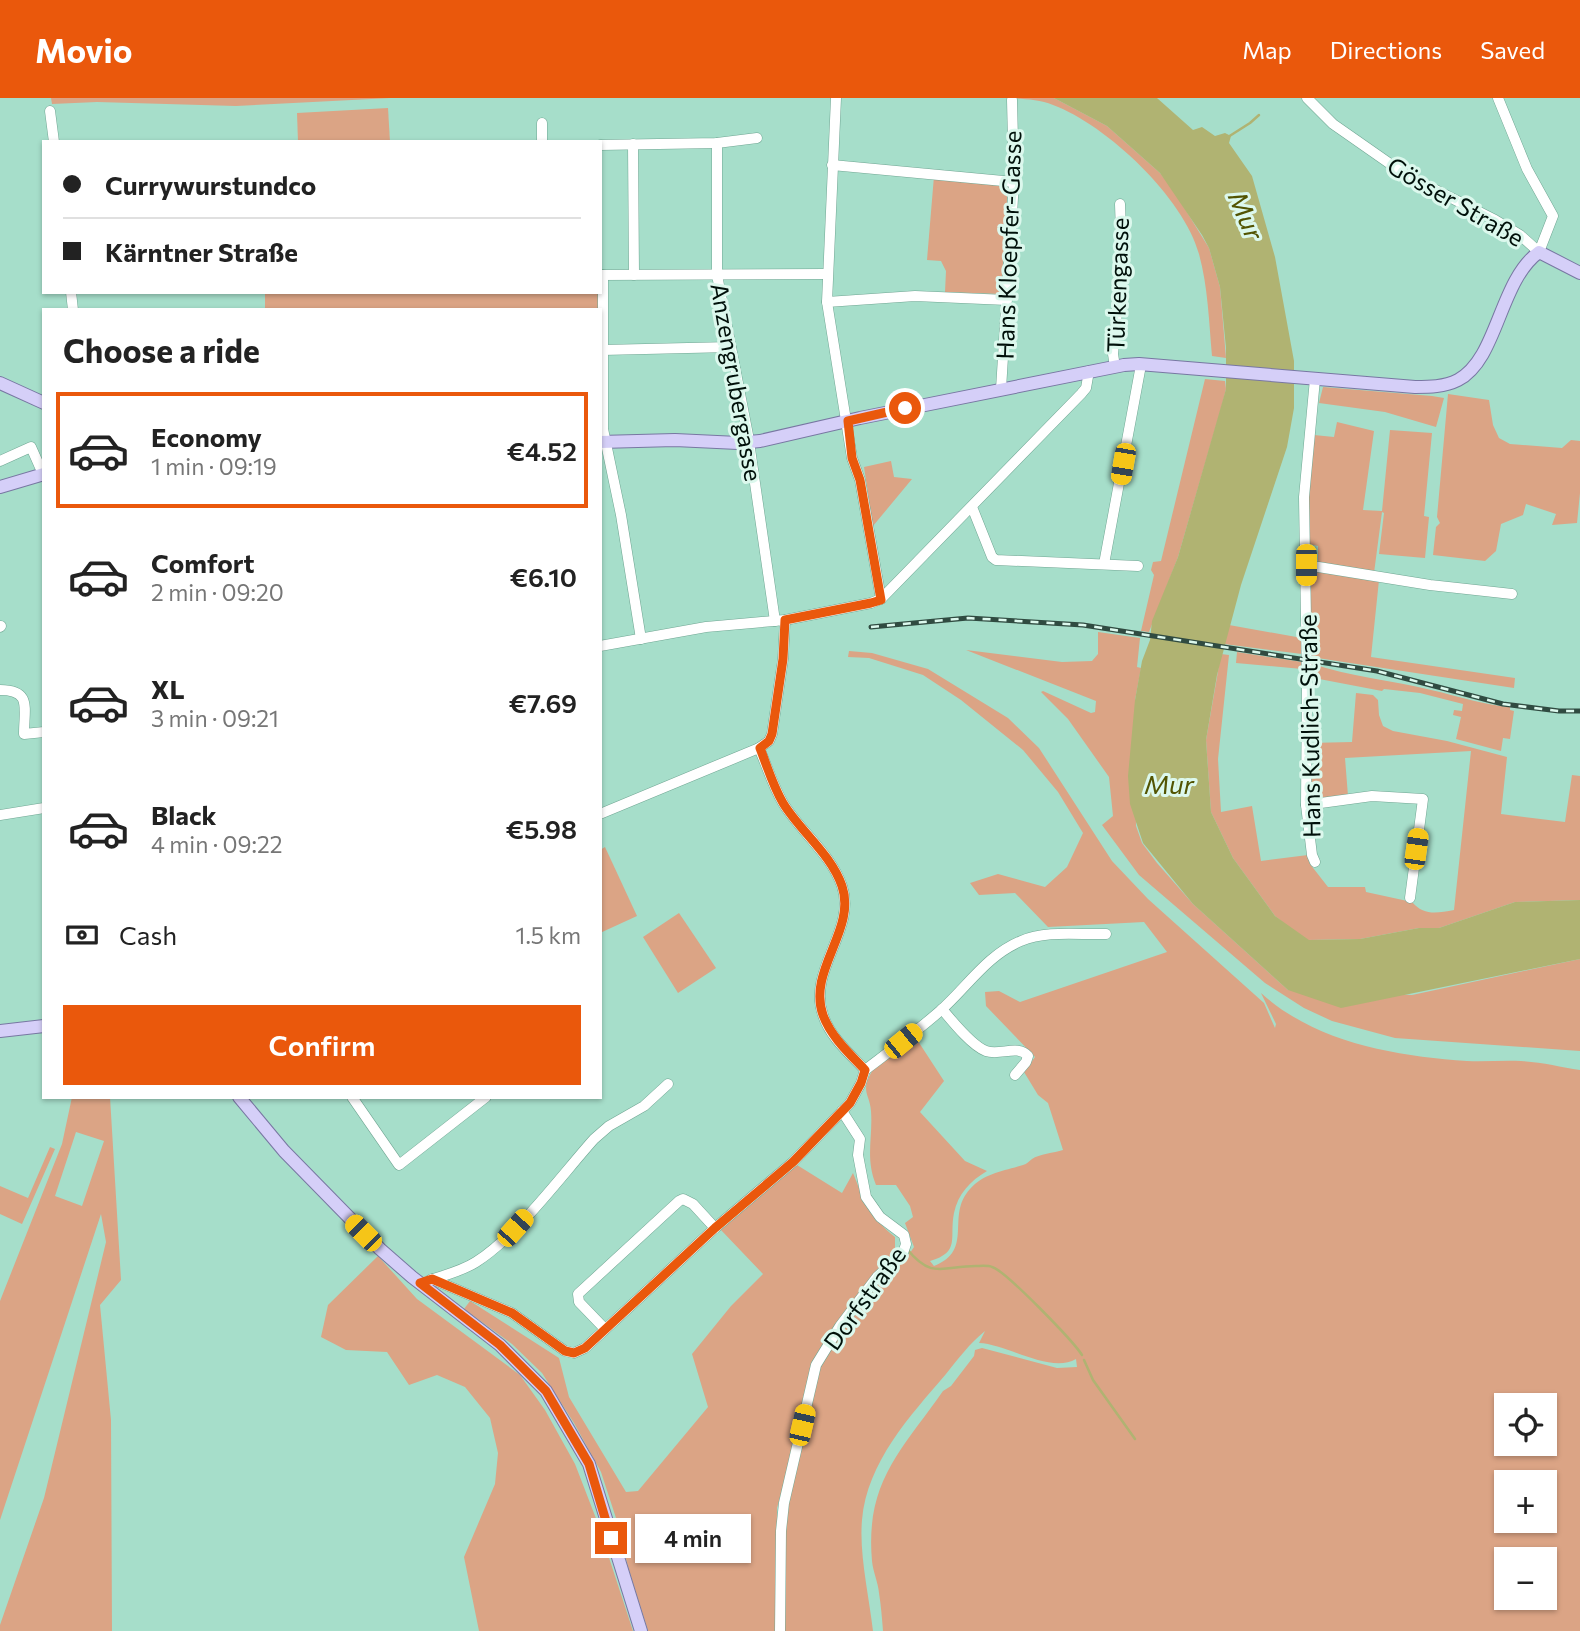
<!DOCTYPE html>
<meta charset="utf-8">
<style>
:root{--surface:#fff;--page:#f6f6f6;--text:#222;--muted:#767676;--line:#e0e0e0;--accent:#ea580c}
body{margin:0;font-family:Commissioner,sans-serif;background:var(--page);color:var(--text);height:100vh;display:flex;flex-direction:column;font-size:26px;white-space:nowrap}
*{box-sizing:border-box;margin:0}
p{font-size:23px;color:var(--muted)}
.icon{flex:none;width:38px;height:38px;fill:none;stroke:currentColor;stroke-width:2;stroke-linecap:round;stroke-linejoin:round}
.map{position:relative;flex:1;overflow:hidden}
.side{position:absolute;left:42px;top:210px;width:560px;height:791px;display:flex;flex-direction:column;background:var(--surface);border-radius:0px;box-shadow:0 2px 5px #0004}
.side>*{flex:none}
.top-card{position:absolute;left:42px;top:42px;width:560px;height:154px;border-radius:0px;box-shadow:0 2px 5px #0004;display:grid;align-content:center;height:154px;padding:0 21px;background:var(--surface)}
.fabs{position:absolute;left:1494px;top:1295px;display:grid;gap:14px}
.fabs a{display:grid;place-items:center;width:63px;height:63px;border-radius:0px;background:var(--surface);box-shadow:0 2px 5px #0004;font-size:35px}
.end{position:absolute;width:32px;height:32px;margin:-16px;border:9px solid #ea580c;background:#fff;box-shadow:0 0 0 4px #fff}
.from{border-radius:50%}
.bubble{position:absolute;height:49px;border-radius:0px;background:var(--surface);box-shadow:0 2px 5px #0004;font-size:23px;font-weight:600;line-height:49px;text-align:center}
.car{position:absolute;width:21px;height:42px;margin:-21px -10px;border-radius:9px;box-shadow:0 0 5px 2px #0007;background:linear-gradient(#f5c518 24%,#345 0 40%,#f5c518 0 76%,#345 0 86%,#f5c518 0)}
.top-card b{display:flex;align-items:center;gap:24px;height:66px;font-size:26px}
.top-card b+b{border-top:2px solid var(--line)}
.top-card i{width:18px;height:18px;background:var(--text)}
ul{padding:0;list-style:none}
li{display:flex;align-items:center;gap:21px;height:116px;margin:0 14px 10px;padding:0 7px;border:4px solid transparent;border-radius:0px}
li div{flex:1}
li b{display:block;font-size:26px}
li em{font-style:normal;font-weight:600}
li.on{border-color:var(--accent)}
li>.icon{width:63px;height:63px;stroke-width:1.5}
h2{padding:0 21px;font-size:32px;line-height:84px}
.pay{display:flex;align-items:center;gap:18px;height:77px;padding:0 21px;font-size:26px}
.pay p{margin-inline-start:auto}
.cta{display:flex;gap:14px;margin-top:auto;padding:14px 21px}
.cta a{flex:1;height:80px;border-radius:0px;background:var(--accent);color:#fff;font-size:28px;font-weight:600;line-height:80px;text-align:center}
header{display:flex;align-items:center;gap:42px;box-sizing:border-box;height:98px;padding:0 35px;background:var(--accent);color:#fff}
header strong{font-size:33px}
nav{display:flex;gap:38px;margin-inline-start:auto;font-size:24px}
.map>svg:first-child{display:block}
.green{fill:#dba485;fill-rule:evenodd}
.water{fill:#b0b372}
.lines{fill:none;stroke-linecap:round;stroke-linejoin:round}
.stream{stroke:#b0b372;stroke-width:2.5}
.minor-casing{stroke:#70a693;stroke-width:11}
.major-casing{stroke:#7877a2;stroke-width:14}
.minor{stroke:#fff;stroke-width:10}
.major{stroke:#d5cff8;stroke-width:12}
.rail-casing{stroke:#304b41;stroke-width:5}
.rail{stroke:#dcf8ed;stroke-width:2.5;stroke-dasharray:8;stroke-linecap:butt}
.route{stroke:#ea580c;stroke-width:9}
.labels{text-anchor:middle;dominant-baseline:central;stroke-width:6;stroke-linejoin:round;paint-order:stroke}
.street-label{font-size:24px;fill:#00100a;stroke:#dcf8ed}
.water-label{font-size:26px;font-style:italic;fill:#525402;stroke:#dcf8ed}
</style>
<header>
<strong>Movio</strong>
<nav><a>Map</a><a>Directions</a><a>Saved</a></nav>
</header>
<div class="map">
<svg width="1580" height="1533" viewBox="0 0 1580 1533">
<rect width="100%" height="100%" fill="#a6deca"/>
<g class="green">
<polygon points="51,0 391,0 236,8 97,4 52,6"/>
<path d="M1005,0H1054L1107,28L1160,75L1172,90L1209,150L1220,189L1226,260L1212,258C1209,224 1208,189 1199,156C1184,100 1107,27 1053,7C1038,1 1021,1 1005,0Z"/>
<polygon points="388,10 390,44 298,44 297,15"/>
<polygon points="934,78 1008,87 1001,196 945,194 946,173 941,163 927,162"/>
<polygon points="265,194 599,194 600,212 265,212"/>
<polygon points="1205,281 1225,283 1226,291 1222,307 1178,459 1149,534 1141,533 1154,477 1151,472 1153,464 1161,463"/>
<polygon points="1323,289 1432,298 1444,300 1436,329 1385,314 1319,305"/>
<polygon points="1448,296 1489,302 1493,327 1499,340 1510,346 1562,350 1571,342 1580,343 1580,395 1577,425 1552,427 1556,416 1526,406 1523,417 1501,426 1496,453 1485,463 1433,457 1436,429 1440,425 1437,419"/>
<polygon points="1337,324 1374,333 1363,412 1382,413 1390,332 1432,335 1424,418 1429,419 1425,460 1379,456 1384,415 1382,414 1374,475 1318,466 1318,448 1309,446 1307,406 1314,337 1334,339"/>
<polygon points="891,363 894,379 912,381 873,428 864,369"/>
<polygon points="1312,471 1379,482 1371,559 1515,580 1514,590 1311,559 1309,474"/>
<polygon points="1229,527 1302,540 1302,556 1224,546"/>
<polygon points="1098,534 1140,540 1137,569 1141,570 1135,602 1136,728 1142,745 1157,765 1193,806 1288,892 1412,897 1580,861 1580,953 1395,940 1332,923 1304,910 1265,885 1139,777 1102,727 1113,718 1109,679 1068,621 1041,594 1043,593 1091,615 1095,614 1096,603 966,552 1062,564 1092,563 1098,556"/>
<path d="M849,553L872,555L928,571L1008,620L1039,650L1112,763L1148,801L1264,905L1275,930L1276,926L1261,895C1316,945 1396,958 1467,963C1485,964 1503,962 1521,963C1541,964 1561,969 1580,972V1533H883C882,1520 881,1508 879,1495C878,1484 873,1474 872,1463C865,1384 901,1353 943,1293L951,1288L974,1258L975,1252L982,1250L1057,1270L1077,1269L1076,1261C1050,1276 1007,1246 979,1245L985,1233C969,1246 959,1260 946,1276C910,1318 867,1364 862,1422C859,1456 869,1498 873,1533H784L783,1474L787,1409L816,1278C829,1247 849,1222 871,1197C876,1190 880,1181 887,1175C896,1165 907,1161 914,1149L905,1125L913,1119L910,1108L896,1087H876C865,1060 873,1040 871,1013C870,997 861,994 870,977C878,960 901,950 916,940L944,983L920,1014L965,1063L987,1073C970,1083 958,1096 954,1115C949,1140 961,1154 930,1163L934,1168C975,1152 945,1118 970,1091C984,1075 1004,1073 1023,1067C1027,1066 1029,1063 1032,1061C1039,1056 1054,1055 1063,1052L1048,1005L1038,997L1024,974L1035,959L986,908L985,894L999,893L1020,904L1167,854L1144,824L1048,829L1015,795L979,797L970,785L998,776L1045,789L1067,769L1083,735L1058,694L1023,652L961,602L923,577L869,560L848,559ZM1507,1307H1545V1346H1507ZM1507,1384H1545V1423H1507ZM1507,1461H1545V1500H1507Z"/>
<polygon points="1237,554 1302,564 1302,571 1236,565"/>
<path d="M1221,556L1229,557L1218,661L1221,714L1252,708L1261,763L1308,757L1310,766L1328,789H1365L1366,794L1412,804C1424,818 1437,815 1454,812L1471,653L1345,660L1348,698L1313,703L1310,701L1309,676L1316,675L1315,662H1309V645L1352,644L1356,595L1373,597L1378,602L1379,617L1383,628L1393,633L1447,643L1507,659L1501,716L1565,724L1572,677L1580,678V802L1515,804L1439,830H1419L1360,841L1308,842L1289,829L1275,818L1233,760L1211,714L1206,642Z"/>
<path d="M1310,565C1350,579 1391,582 1431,592C1458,598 1483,607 1510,609V612L1514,613L1510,641L1503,640L1501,653L1456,641L1461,619L1453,617L1454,612L1462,613L1463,606L1420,595L1384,591L1382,593L1314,580L1309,574Z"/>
<polygon points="605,749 637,818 600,835 600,752"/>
<polygon points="679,815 716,870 678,895 643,839"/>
<path d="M72,999H110L121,1182L100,1207L111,1322L112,1533H0V1527L44,1400L106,1144L101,1116L0,1422V1203L62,1046ZM76,1034L104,1043L82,1108L55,1098Z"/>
<polygon points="50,1049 55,1051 22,1126 0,1116 0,1088 28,1100"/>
<path d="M797,1067L842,1095L853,1075C864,1103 871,1120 895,1139V1154L899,1157L823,1251L777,1410L776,1533H648L628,1469L616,1420L601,1374L574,1325L542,1275L512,1246L464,1211L470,1203L559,1260L569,1299L626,1394L638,1393L708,1309L692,1256L731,1208L763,1176L721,1132L760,1096Z"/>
<polygon points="378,1158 417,1201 520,1277 545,1312 575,1366 597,1423 633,1533 479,1533 464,1459 495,1386 498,1355 490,1320 465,1289 437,1277 409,1287 387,1254 346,1252 321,1239 328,1207"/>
</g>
<polygon class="water" points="1054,0 1157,0 1193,32 1202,29 1215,38 1225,35 1231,38 1229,45 1252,78 1275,159 1294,263 1294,310 1287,349 1241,487 1217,577 1206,642 1211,714 1233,760 1275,818 1309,842 1360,841 1419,830 1439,830 1515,804 1580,802 1580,861 1341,910 1288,892 1193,806 1143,745 1130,706 1128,678 1135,602 1142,563 1150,542 1152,523 1178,459 1226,291 1226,250 1220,189 1209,150 1202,137 1160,75 1107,28"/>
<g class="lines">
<g class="stream">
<polyline points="1228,39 1250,25 1259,17"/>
<path d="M907,1151C932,1182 943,1168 976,1168C980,1168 988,1167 992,1169C1006,1173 1073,1243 1082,1257"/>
<polyline points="1084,1262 1093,1282 1135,1341"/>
</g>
<g class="minor-casing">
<g id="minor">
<polyline points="836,0 827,204 852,360 860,382 881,501"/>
<polyline points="1307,0 1333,26 1406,77 1495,122 1520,137 1539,154 1553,118 1527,71 1498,0"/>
<polyline points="50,13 54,44"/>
<polyline points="542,44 542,25"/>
<polyline points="717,45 717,177 748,337 775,523"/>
<polyline points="633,46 634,177"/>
<polyline points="600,47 717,45 757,40"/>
<polyline points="832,67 1014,84"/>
<polyline points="600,177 827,176"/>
<polyline points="603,177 603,331 621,417 641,541"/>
<polyline points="71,194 73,212"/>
<polyline points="827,204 915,198 1007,202"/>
<polyline points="602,252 731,249"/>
<polyline points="1115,269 1113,256 1122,162 1120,106"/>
<polyline points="1001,291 1014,84 1012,2"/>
<polyline points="0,363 31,349 43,376"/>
<polyline points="972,409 992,459 996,462 1138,468"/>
<polyline points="1104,466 1141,267"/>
<polyline points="1306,467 1430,487 1512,496"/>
<polyline points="0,529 1,528"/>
<polyline points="600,548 706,529 785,522 871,505 881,501 1081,296 1086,290 1089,273"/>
<path d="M0,592C32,592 24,610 24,636L44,634"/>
<polyline points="1306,707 1372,698 1423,701 1410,800"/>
<polyline points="600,716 759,650"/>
<polyline points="0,717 44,710"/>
<polyline points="1315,764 1312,757 1306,707 1307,583 1304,399 1315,281"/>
<path d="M942,911C952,923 972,948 986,953C1000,958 1018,946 1028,958L1026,964L1015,977"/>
<path d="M865,972C890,953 916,934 940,913C967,889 987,857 1021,843C1046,832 1079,837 1106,836"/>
<polyline points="352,999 399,1067 486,999"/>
<path d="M432,1181L512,1215L565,1253L574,1255L585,1250L715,1130L793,1064L850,1005L861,985L865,972C850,956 830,939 823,917C807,872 857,832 842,788C831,756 800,733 783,705C773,688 767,668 759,650L769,643L772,636L783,561L785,522"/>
<path d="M430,1182C446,1177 462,1173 476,1164C517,1138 561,1078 594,1041L609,1028L644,1008L668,986"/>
<polyline points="605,1231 579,1204 578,1196 679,1103 683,1101 693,1106 715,1130"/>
<polyline points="780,1533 781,1433 784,1405 816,1267 840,1228 877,1179 903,1155 906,1146 904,1137 880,1119 866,1099 858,1057 860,1041 842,1013"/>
</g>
</g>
<g class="major-casing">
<g id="major">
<polyline points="0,285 44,305"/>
<path d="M600,344L675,342L738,345L760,343L860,320L1124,267L1139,266L1415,289C1429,289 1444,289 1458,282C1498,261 1499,183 1539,154L1580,175"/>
<polyline points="0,389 44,376"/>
<polyline points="0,933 44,928"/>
<polyline points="239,999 284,1053 380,1151 412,1179 500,1247 546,1293 589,1366 641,1533"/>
</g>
</g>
<use href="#minor" class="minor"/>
<use href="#major" class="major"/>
<g class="rail-casing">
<polyline id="rail" points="871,529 968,520 1083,527 1377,573 1503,606 1559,613 1580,613"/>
</g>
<use href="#rail" class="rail"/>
</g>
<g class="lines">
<path class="route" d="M611,1440L589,1366L546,1293L500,1247L420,1185L432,1181L512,1215L565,1253L574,1255L585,1250L715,1130L793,1064L850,1005L861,985L865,972C850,956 831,939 823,917C807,872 857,832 842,788C831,756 800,733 783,705C773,688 767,668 760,650L769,643L772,636L783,561L785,522L871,505L881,502L860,382L852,360L848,323L905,310"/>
</g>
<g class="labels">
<g class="street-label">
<text transform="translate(1456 103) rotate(30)">Gösser Straße</text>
<text transform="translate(1008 147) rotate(-88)">Hans Kloepfer-Gasse</text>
<text transform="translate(1117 187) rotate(-88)">Türkengasse</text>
<text transform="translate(737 284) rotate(80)">Anzengrubergasse</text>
<text transform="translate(1309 628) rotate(-91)">Hans Kudlich-Straße</text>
<text transform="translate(864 1200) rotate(-54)">Dorfstraße</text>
</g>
<g class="water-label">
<text transform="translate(1247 117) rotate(67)">Mur</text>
<text x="1169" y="685">Mur</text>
</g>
</g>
</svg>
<div class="fabs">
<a><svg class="icon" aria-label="locate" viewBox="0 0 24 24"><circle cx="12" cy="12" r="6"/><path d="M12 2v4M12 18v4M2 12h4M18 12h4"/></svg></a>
<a>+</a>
<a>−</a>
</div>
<i class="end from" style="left:905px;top:310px"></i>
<i class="end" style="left:611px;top:1440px"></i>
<div class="bubble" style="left:635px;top:1416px;width:116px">4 min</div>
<i class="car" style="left:1123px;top:366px;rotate:190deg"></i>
<i class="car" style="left:1306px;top:467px;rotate:180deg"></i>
<i class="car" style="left:1416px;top:751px;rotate:8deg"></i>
<i class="car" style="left:903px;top:943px;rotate:51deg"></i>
<i class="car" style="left:515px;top:1130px;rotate:42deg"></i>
<i class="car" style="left:363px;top:1135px;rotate:315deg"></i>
<i class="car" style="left:802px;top:1327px;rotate:13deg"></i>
<div class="top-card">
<b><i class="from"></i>Currywurstundco</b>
<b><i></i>Kärntner Straße</b>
</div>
<section class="side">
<h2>Choose a ride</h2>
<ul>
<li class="on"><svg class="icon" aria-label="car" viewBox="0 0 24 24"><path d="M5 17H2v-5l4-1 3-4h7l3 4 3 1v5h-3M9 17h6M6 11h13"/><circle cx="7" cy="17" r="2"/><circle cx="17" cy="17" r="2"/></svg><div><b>Economy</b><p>1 min · 09:19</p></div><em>€4.52</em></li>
<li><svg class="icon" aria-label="car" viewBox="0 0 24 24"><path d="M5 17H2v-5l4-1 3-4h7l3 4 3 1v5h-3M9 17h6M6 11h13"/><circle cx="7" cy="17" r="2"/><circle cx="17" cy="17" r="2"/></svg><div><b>Comfort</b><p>2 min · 09:20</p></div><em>€6.10</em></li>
<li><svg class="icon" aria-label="car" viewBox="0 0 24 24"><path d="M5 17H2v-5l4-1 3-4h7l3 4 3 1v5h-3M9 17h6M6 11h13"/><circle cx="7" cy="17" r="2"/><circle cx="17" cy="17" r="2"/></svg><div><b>XL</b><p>3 min · 09:21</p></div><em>€7.69</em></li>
<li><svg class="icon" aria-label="car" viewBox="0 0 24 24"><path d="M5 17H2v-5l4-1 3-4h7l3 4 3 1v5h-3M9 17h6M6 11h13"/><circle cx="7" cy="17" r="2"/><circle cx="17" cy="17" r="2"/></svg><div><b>Black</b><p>4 min · 09:22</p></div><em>€5.98</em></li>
</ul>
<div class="pay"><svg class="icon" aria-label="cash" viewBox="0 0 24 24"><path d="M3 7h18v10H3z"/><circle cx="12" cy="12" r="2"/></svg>Cash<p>1.5 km</p></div>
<div class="cta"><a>Confirm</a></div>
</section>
</div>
